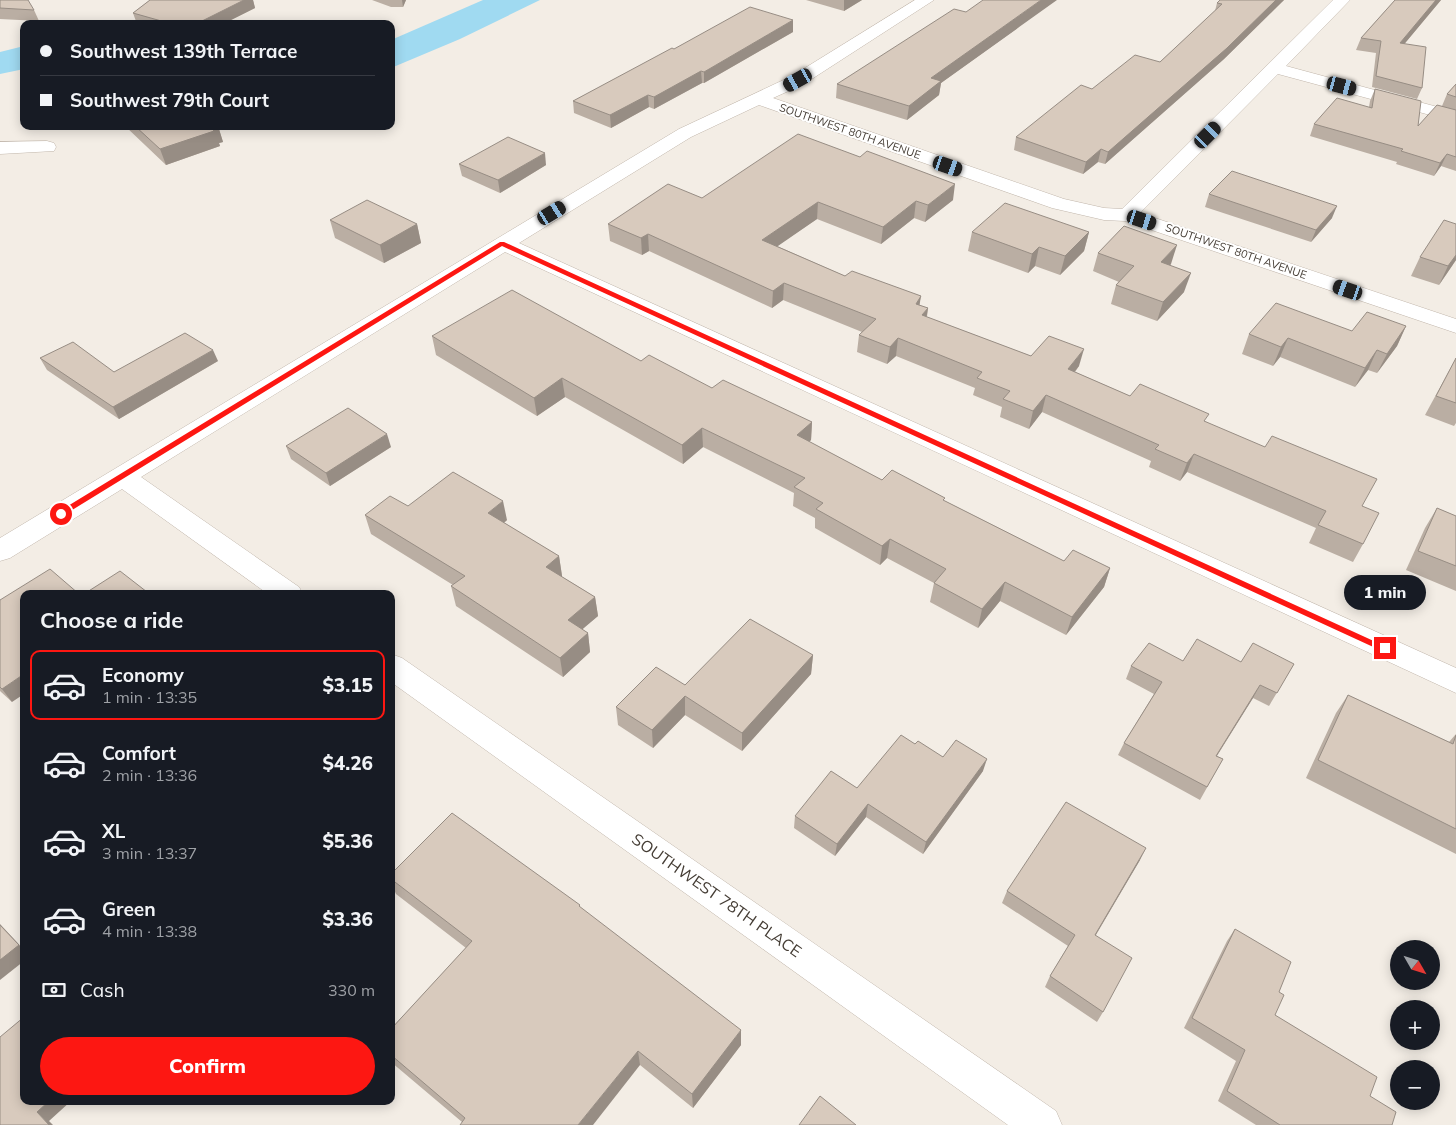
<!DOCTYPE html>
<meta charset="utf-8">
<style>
:root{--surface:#171b24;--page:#20242c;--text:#f1f3f6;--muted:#9ea1a6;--line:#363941;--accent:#fd1712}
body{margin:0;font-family:Mulish,sans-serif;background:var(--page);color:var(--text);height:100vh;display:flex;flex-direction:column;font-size:19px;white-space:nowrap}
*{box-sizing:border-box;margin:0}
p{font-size:16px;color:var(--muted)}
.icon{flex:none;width:28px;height:28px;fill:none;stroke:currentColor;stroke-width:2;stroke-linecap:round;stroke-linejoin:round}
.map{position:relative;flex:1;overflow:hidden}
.details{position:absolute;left:20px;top:590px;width:375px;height:515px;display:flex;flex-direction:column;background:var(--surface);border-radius:10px;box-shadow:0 2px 12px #0003}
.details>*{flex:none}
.banner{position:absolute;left:20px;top:20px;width:375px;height:110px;border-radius:10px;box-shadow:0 2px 12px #0003;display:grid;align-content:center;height:110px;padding:0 20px;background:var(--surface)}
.needle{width:32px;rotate:129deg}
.buttons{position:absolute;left:1390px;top:940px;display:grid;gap:10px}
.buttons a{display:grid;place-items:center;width:50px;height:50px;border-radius:50%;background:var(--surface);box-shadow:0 2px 12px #0003;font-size:25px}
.end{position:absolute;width:22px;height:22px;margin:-11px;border:6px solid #fd1712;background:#fff;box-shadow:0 0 0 2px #fff}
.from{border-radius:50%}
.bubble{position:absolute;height:35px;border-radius:18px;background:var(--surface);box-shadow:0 2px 12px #0003;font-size:16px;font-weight:800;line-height:35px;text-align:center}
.car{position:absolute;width:15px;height:30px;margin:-15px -8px;border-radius:6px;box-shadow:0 0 4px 1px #0007;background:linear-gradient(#222 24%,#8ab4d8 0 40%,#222 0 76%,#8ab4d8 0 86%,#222 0)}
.banner b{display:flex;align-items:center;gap:18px;height:48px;font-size:19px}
.banner b+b{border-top:1px solid var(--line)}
.banner i{width:12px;height:12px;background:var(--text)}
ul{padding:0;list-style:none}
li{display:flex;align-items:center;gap:15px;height:70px;margin:0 10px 8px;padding:0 10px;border:2px solid transparent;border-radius:10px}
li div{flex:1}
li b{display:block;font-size:19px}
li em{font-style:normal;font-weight:800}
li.selected{border-color:var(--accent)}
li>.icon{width:45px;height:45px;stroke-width:1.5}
h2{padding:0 20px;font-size:22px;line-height:60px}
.pay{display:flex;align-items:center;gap:12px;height:55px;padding:0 20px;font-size:19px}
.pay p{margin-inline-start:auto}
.button{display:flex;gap:10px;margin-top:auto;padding:10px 20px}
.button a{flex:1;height:58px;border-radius:30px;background:var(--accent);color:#fff;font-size:20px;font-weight:800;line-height:58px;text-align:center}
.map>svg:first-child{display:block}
.water{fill:#a0daf1}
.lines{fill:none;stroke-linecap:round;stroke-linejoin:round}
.street-casing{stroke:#c1b6ab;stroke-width:1}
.street{fill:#fff;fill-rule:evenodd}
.wall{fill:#baaea3}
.shaded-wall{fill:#978d84}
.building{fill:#d8cabd;stroke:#978d84}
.route{fill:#fd1712}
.labels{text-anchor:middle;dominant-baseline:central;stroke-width:4;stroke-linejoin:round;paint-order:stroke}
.far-street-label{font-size:11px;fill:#453d35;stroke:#fff}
.near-street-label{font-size:16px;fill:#453d35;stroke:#fff}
</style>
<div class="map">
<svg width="1456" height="1125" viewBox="0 0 1456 1125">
<rect width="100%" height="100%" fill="#f3ede5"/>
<g class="water">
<polygon points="483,0 540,0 460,39 391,68 391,40"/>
<polygon points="24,46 24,69 0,74 0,52"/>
</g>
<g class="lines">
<g class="street-casing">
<g id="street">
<polygon points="915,0 934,0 804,84 773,98 1064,199 1104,208 1122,209 1333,0 1350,0 1286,66 1456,112 1456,122 1278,74 1140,213 1456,319 1456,333 1125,221 1104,220 1052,208 759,105 691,137 519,243 1456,668 1456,693 505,252 141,477 299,587 303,594 268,594 122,489 10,558 0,561 0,538 679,129 792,76"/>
<polygon points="47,141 54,143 56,147 54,151 0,154 0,142"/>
<polygon points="391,654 402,658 1056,1111 1062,1125 1008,1125 391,682"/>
</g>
</g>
<use href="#street" class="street"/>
</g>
<g class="wall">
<polygon points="0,0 34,10 39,21 0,19"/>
<polygon points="150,0 253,0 255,8 223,24 137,24 133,13"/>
<polygon points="372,0 406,0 403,7 391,7"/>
<polygon points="806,0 862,0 844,11"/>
<polygon points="1284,0 1224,59 1105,164 1098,162 1083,174 1014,150 1016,137 1092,89 1160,62 1215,11 1217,3"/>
<polygon points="1395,0 1441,0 1405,43 1422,88 1417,99 1372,87 1376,53 1356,50 1361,38"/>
<polygon points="1019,27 941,83 939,95 907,120 836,98 837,84"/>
<polygon points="793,32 704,83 702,83 654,109 649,107 611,128 574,113 573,101 674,49"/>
<polygon points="1456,84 1456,171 1441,166 1434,176 1396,164 1397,162 1310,136 1314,124 1369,107 1370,101 1375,89 1418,126 1442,106 1447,94"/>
<polygon points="125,126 218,126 223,142 219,143 220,146 166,165"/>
<polygon points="459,164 546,165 500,193 462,176"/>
<polygon points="1209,194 1332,218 1311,242 1205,207"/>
<polygon points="702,198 953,200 925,222 914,218 881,244 817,219 777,246 845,276 921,296 919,305 928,308 927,317 1031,356 1079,366 1075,372 1130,396 1206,422 1362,506 1363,544 1353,562 1309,543 1316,528 1187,472 1180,481 1149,467 1151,461 1042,412 1029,429 1000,417 1002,407 973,395 975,388 896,356 887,364 857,352 859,335 862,332 783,300 772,308 649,251 642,255 610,241 608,224"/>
<polygon points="330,220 417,224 421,243 384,263 335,238"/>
<polygon points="1456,224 1456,260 1439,285 1411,276 1420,257"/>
<polygon points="972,232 1089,232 1084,251 1060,275 1035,266 1028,273 968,251"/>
<polygon points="1098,253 1171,264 1170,265 1184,292 1157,321 1111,304 1116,285 1119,282 1093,271"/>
<polygon points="1406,326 1397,346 1377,373 1368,370 1355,387 1280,357 1273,366 1242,354 1249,334 1352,331"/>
<polygon points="432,336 641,361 712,388 812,422 811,440 809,442 882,480 945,501 1064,561 1110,568 1104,587 1066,635 1000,601 978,628 930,602 934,583 887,558 880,565 815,528 815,518 793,506 794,493 703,447 683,464 565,397 537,416 436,355"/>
<polygon points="40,358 114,372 218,361 119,419 47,370"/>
<polygon points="1456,358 1456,423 1454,426 1425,415"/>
<polygon points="286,446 391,447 330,486 291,459"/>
<polygon points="408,506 507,520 504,523 559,556 562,576 561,576 595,597 598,616 582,629 588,633 590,652 563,677 456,606 451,586 453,585 371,534 365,515"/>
<polygon points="1437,508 1456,516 1456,591 1406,570 1425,528"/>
<polygon points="0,600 12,702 0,691"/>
<polygon points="813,655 811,674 742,751 685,715 653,748 618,725 616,707 685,685"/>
<polygon points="1183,661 1241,662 1294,664 1269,706 1253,698 1217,756 1223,759 1200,800 1118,755 1124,743 1154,694 1126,679 1131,666"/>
<polygon points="1348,695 1449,742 1456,734 1456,854 1306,778 1336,713"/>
<polygon points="915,744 943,757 983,771 923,854 866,817 835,856 794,828 795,816 857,788"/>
<polygon points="1140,860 1096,935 1103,1012 1097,1022 1045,987 1050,976 1068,946 1002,903 1007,891"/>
<polygon points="391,874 581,908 741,1045 693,1108 640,1065 462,1122 391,1062 391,1029 466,948 396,894 391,883"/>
<polygon points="1235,929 1279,992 1275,1015 1370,1096 1392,1125 1256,1125 1218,1101 1236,1061 1184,1028 1227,941"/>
</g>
<g class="shaded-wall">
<polygon points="244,0 253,0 255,8 223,24 196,24"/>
<polygon points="402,0 406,0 403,7"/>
<polygon points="844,0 862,0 844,11"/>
<polygon points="1041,0 1057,0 941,83 939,95 907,120 909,106 931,78"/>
<polygon points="1276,0 1284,0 1224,59 1105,164 1108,152"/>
<polygon points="1436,0 1441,0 1396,54 1400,43"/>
<polygon points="793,20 793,32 704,83 704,72"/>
<polygon points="701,71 702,83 654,109 654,97"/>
<polygon points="648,95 649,107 611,128 610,115"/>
<polygon points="218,126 223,142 219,143 220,146 166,165 160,149"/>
<polygon points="1101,149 1098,162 1083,174 1086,162"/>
<polygon points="545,153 546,165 500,193 498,180"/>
<polygon points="1447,154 1441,166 1434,176 1440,163"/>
<polygon points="955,184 953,200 925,222 928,205"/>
<polygon points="916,201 914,218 881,244 883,227"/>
<polygon points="818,202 817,219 762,257 762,240"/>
<polygon points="1337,206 1332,218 1311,242 1316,230"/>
<polygon points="417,224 421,243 384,263 380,245"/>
<polygon points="1089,232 1084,251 1060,275 1065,256"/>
<polygon points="648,234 649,251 642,255 641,238"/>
<polygon points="1177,245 1171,264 1156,281 1161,262"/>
<polygon points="1039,247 1035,266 1028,273 1032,254"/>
<polygon points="1456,255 1456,260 1439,285 1448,266"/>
<polygon points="1191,273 1184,292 1157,321 1163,302"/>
<polygon points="784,283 783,300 772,308 773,291"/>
<polygon points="921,296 918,314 916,304"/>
<polygon points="928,308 925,326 922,315"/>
<polygon points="1406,326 1397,346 1377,373 1387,354"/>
<polygon points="898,338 896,356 887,364 890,347"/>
<polygon points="1288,338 1280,357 1273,366 1281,347"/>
<polygon points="1084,349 1079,366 1063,386 1068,369"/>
<polygon points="213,350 218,361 119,419 113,407"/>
<polygon points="1377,350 1368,370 1355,387 1365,368"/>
<polygon points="562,378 565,397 537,416 534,398"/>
<polygon points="1046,395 1042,412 1029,429 1033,411"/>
<polygon points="812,422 811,440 796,454 797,435"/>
<polygon points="702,428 703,447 683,464 682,445"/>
<polygon points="387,434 391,447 330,486 326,473"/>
<polygon points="1194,454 1187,472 1180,481 1187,463"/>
<polygon points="503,501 507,520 492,532 488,513"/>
<polygon points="890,539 887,558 880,565 882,546"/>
<polygon points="559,556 562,576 549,586 546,567"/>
<polygon points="1110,568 1104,587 1066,635 1072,617"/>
<polygon points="1005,582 1000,601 978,628 982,609"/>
<polygon points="595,597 598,616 571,639 568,620"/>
<polygon points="588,633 590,652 563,677 560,658"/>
<polygon points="813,655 811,674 742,751 742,733"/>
<polygon points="24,674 24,694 12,702 2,689"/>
<polygon points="1260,685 1253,698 1209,768 1216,756"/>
<polygon points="685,696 685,715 653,748 652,730"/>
<polygon points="987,759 983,771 923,854 926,842"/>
<polygon points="868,804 866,817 835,856 837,844"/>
<polygon points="1146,848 1140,860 1089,946 1095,935"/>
<polygon points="0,924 24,950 24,961 0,980"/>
<polygon points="741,1030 741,1045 693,1108 692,1094"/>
<polygon points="638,1051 640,1065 593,1125 578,1125"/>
<polygon points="49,1101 71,1101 49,1121 53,1125 49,1125 37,1112"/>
</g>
<g class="building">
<polygon points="0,0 28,0 34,10 0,8"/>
<polygon points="150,0 244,0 196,24 172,24 133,13"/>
<polygon points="983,0 1041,0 931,78 941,81 909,106 837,84 954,9 966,12"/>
<polygon points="1220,0 1276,0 1227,48 1108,152 1101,149 1086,162 1016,137 1081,85 1092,89 1135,55 1160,62 1222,4 1217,3"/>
<polygon points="1395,0 1436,0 1400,43 1426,47 1422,88 1376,76 1381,41 1361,38"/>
<polygon points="750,7 793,20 704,72 701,71 654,97 648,95 610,115 573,101 672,48 674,49"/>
<polygon points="1456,84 1456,97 1447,94"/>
<polygon points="1375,89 1421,101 1418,126 1437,105 1456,110 1456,157 1447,154 1440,163 1401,151 1403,149 1314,124 1337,98 1372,108"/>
<polygon points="135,126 217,126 211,128 214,131 160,149"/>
<polygon points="798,134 860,157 867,151 955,184 928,205 916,201 883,227 818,202 762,240 845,276 852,271 921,296 916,304 928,308 922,315 1031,356 1049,336 1084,349 1068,369 1130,396 1140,384 1209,414 1204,421 1265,447 1272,436 1377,479 1362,506 1379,513 1363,544 1318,525 1326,511 1194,454 1187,463 1155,449 1159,445 1046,395 1033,411 1003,399 1010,391 977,378 982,372 898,338 890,347 859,335 876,319 784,283 773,291 648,234 641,238 608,224 668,184 702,198"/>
<polygon points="508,137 545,153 498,180 459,164"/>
<polygon points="1232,171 1337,206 1316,230 1209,194"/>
<polygon points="367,200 417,224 380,245 330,220"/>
<polygon points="1005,203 1089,232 1065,256 1039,247 1032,254 972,232"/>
<polygon points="1444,220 1456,224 1456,255 1448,266 1420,257"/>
<polygon points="1124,226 1177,245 1161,262 1191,273 1163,302 1116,285 1134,266 1098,253"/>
<polygon points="512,290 641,361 649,355 712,388 723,380 812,422 797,435 882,480 892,470 945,498 943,500 1064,561 1073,550 1110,568 1072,617 1005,582 982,609 934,583 946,569 890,539 882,546 816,509 823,503 794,487 805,478 702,428 682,445 562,378 534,398 432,336"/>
<polygon points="1276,303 1352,331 1367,312 1406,326 1387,354 1377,350 1365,368 1288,338 1281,347 1249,334"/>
<polygon points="185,333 213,350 113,407 40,358 73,342 114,372"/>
<polygon points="1456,358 1456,403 1436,396"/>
<polygon points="348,408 387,434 326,473 286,446"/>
<polygon points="453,472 503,501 488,513 559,556 546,567 595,597 568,620 588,633 560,658 451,586 465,576 365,515 390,496 408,506"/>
<polygon points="1437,508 1456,516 1456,566 1418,551"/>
<polygon points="50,569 79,594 24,594 24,674 2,689 0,687 0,600"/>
<polygon points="120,571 147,592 145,594 84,594"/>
<polygon points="750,619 813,655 742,733 685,696 652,730 616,707 656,667 685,685"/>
<polygon points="1197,639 1241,662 1253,643 1294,664 1277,693 1260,685 1216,756 1223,759 1207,787 1124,743 1162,682 1131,666 1149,643 1183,661"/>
<polygon points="1348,695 1453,744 1456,735 1456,829 1318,760"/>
<polygon points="901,735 915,744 918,741 943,757 956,740 987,759 926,842 868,804 837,844 795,816 831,771 857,788"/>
<polygon points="1066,802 1146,848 1095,935 1132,958 1103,1012 1050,976 1075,935 1007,891"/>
<polygon points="452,813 580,905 579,906 741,1030 692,1094 638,1051 578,1125 460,1125 465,1118 391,1055 391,1029 472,941 391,879 391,874"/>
<polygon points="0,925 19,945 0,960"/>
<polygon points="1235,929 1291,962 1279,992 1284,995 1275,1015 1377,1077 1370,1096 1396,1112 1392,1125 1280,1125 1227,1091 1245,1050 1192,1018"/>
<polygon points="24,1017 24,1101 49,1101 37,1112 49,1125 0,1125 0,1037"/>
<polygon points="820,1096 856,1125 799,1125"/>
</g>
<polygon class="route" points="500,242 504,242 1389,648 1388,651 1382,651 502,246 64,515 58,515 58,512"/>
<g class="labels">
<g class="far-street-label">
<text transform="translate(850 131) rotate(19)">SOUTHWEST 80TH AVENUE</text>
<text transform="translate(1236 251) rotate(19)">SOUTHWEST 80TH AVENUE</text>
</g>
<g class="near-street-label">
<text transform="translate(717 895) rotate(35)">SOUTHWEST 78TH PLACE</text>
</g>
</g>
</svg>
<div class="buttons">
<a><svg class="needle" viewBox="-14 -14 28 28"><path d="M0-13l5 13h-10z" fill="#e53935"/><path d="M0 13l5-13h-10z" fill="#9ea1a6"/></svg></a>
<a>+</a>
<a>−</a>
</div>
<i class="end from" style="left:61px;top:514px"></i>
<i class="end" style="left:1385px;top:648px"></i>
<div class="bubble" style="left:1344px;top:575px;width:82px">1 min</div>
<i class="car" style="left:798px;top:80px;rotate:241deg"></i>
<i class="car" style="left:1342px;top:86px;rotate:105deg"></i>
<i class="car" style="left:1208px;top:135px;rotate:45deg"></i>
<i class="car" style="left:948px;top:166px;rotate:109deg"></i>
<i class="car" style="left:552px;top:213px;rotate:59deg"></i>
<i class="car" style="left:1142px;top:220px;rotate:108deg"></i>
<i class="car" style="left:1348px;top:290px;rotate:289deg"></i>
<div class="banner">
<b><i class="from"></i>Southwest 139th Terrace</b>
<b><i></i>Southwest 79th Court</b>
</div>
<section class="details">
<h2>Choose a ride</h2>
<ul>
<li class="selected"><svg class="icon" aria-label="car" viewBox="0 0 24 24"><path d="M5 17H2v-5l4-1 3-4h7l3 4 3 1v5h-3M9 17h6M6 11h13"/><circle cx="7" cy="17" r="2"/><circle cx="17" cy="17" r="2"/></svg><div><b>Economy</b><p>1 min · 13:35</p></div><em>$3.15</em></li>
<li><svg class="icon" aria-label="car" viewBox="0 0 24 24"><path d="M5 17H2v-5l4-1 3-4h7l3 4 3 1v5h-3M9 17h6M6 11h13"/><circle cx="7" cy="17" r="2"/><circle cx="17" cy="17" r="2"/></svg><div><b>Comfort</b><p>2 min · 13:36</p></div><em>$4.26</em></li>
<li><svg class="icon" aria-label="car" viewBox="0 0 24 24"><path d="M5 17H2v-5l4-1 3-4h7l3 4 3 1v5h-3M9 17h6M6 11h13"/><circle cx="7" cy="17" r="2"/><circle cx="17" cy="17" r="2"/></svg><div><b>XL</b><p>3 min · 13:37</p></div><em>$5.36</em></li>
<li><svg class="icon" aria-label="car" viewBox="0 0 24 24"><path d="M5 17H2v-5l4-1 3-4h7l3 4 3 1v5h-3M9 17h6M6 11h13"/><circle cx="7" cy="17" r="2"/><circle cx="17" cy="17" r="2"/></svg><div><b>Green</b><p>4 min · 13:38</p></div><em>$3.36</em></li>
</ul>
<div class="pay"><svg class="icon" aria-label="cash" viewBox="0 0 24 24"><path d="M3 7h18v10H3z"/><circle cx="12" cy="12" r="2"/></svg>Cash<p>330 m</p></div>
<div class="button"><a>Confirm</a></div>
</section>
</div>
